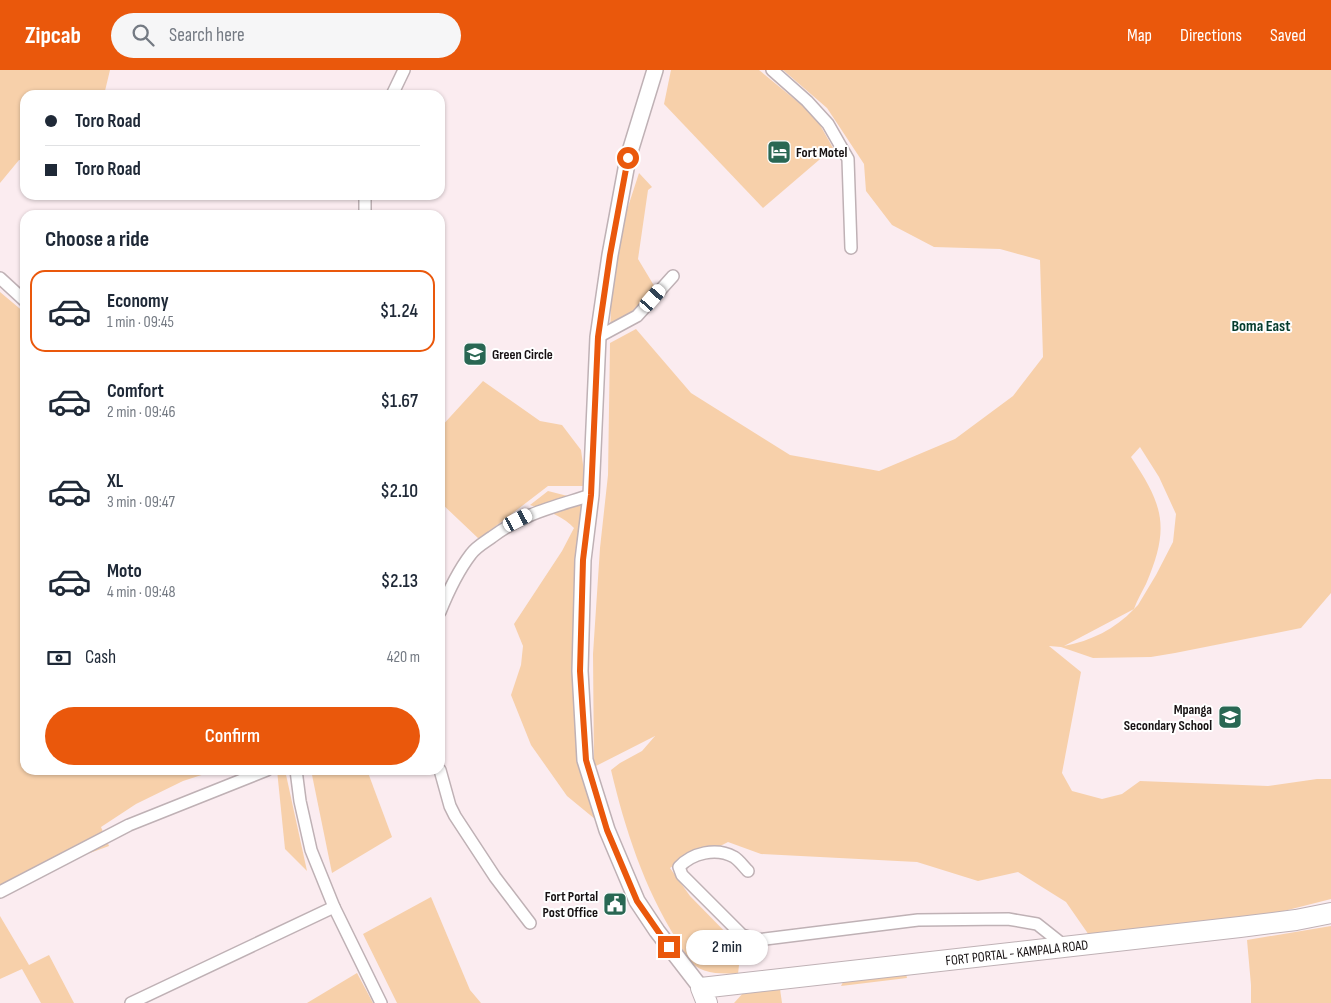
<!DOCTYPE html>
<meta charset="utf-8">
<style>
:root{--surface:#fff;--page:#f6f6f7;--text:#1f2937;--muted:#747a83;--line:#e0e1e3;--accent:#ea580c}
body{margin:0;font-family:"Sofia Sans Condensed",sans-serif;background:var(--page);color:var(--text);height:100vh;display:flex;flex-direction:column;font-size:19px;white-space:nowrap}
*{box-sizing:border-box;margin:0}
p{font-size:16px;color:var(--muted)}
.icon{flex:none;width:28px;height:28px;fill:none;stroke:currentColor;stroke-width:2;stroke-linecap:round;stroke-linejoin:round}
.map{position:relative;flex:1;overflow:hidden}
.details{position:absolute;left:20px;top:140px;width:425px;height:565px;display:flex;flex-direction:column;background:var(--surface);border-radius:15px;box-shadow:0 1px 4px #0004}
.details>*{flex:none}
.guide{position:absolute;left:20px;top:20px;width:425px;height:110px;border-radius:15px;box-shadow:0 1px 4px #0004;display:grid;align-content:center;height:110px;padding:0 25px;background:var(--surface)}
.end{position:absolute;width:22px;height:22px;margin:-11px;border:6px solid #ea580c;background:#fff;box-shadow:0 0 0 2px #fff}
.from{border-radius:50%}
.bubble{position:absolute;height:35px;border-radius:18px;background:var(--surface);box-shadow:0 1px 4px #0004;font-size:16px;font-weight:600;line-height:35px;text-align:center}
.car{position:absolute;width:15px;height:30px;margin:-15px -8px;border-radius:6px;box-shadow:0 0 4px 1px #0007;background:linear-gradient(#fff 24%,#345 0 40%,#fff 0 76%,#345 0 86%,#fff 0)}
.guide b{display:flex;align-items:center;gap:18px;height:48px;font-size:19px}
.guide b+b{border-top:1px solid var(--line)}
.guide i{width:12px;height:12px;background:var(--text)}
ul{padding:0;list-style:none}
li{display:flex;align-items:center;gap:15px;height:82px;margin:0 10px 8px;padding:0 15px;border:2px solid transparent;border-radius:15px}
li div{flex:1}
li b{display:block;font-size:19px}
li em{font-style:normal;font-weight:600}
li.active{border-color:var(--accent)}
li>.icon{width:45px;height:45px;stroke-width:1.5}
h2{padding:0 25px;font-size:22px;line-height:60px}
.pay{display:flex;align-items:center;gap:12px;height:55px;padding:0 25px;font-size:19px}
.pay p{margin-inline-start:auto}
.cta{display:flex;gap:10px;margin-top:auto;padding:10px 25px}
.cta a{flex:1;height:58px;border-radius:30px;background:var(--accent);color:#fff;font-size:20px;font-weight:600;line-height:58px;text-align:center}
header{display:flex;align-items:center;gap:30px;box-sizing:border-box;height:70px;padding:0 25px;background:var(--accent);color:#fff}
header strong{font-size:24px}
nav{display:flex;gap:28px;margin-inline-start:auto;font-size:18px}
.search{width:350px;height:45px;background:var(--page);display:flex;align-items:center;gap:12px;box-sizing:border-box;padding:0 18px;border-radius:28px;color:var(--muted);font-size:19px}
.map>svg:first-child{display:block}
.green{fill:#f7d0aa;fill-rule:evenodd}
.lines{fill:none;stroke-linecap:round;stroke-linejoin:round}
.street-casing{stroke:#bfb1b5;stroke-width:14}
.secondary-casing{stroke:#bfb1b5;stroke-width:18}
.highway-casing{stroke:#bfb1b5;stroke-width:22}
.street{stroke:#fff;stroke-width:11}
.secondary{stroke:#fff;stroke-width:15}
.highway{stroke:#fff;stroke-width:20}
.route{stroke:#ea580c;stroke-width:6}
.labels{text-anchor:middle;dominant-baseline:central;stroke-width:4;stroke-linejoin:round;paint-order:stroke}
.poi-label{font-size:14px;font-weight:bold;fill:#171213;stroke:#fff;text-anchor:start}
.street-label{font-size:14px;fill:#171213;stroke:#fff}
.quarter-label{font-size:16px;font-weight:bold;fill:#053c2d;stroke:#fff}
</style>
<header>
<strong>Zipcab</strong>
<div class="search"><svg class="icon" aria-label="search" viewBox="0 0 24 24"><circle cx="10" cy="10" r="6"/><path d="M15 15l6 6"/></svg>Search here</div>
<nav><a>Map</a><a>Directions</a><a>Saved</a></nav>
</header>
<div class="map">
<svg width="1331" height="933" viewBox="0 0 1331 933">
<rect width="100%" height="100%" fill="#fbecf0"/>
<g class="green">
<polygon points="0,0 110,0 104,25 25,25 25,91 19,90 0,113"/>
<polygon points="671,0 759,0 815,46 833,78 763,138 664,34"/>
<path d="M783,0H1331V523L1301,558L1175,583L1151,587L1093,588L1061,577L1049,576L1081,602L1062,703L1072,721L1102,729L1122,724L1140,711L1268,716L1317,709H1331V829L1260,847L1091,868L1066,832L1018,802L978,811L917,792L761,784L728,772C709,783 687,785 670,798L690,826L736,873L740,886L738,904C723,903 707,905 694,895C687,889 682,878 677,870C644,818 625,759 611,700L620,693L642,681L655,666L594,697L593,584L600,478L608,405L610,273L636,259L691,323L790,385L879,401L955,369L1013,326L1043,287L1040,190L1000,179L934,177L892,155L866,121L864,94L827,38ZM1140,377L1159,407L1176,444L1173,472L1156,505L1138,535L1134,539C1137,530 1142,522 1146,514C1170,458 1164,436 1131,387ZM1134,539C1115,559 1091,571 1064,576Z"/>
<polygon points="639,103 652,117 648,120 638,189 659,224 610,263 613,183"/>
<polygon points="0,222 25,243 25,700 217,700 183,711 136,734 101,757 109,776 79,787 0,821"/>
<polygon points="483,311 540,351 562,355 581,380 586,416 548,416 479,469 440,432 440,358"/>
<path d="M548,421L591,432L582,584L587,689L601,754L567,726L531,675L511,625L521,595L523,576L514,554L562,481L574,458C562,445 546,441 530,435Z"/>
<polygon points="277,700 285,700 307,801 285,779"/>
<polygon points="311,700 367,700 392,767 332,803"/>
<polygon points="431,827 470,920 481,933 397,933 363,864"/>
<polygon points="0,846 29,895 49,885 74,933 41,933 22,899 0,909"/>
<polygon points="1331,856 1331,933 1251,933 1251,915 1247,870"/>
<polygon points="905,899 907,908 841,916 844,910"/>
<polygon points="357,903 373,933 307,933"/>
<polygon points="779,912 782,933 734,933 744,922"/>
</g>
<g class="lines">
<g class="street-casing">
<g id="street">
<polyline points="772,0 807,31 828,54 848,89 851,178"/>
<polyline points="392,25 404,0"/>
<polyline points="365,141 365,125"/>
<polyline points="0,208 25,231"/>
<polyline points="598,267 637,246 673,206"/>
<path d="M440,542C448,522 458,501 471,484C476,477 485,472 492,467C524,443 554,437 591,425"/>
<polyline points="296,700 300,731 311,780 334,837 381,933"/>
<polyline points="440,700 450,736 455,746 495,807 530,853"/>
<path d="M748,801C744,797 739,790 734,787C716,777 692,783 679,797L682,805L742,865L757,870L918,850L1008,849L1037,854L1066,877"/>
<polyline points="0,822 129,755 267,700"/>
<polyline points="131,933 334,837"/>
</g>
</g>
<g class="secondary-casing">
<polyline id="secondary" points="655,0 628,88 610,185 598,267 591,425 583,490 580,601 585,690 607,760 637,831 657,861 701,918"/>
</g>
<g class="highway-casing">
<g id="highway">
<path id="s1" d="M707,933L701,918L1240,857L1296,850L1331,843"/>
</g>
</g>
<use href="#street" class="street"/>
<use href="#secondary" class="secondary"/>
<use href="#highway" class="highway"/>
</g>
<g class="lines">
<polyline class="route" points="628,88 610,185 598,267 591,425 583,490 580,601 586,690 607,760 637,831 669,877"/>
</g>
<defs>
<g id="hotel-square" transform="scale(1.25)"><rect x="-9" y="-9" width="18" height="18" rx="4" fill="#296753" stroke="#fff"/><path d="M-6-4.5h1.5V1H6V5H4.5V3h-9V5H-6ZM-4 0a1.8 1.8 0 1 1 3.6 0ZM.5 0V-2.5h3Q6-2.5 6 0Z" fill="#fff"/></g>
<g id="school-square" transform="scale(1.25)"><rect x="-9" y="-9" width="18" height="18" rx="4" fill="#296753" stroke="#fff"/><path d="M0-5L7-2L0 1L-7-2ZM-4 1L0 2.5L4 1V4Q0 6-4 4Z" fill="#fff"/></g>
<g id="civic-square" transform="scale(1.25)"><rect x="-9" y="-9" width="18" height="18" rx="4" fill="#296753" stroke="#fff"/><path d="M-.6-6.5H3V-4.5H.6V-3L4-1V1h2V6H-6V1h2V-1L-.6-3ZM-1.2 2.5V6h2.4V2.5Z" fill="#fff"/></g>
</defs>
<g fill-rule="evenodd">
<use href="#hotel-square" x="779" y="82"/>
<use href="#school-square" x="475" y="284"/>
<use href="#school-square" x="1230" y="647"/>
<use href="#civic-square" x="615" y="834"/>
</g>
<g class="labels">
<g class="poi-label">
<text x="796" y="82">Fort Motel</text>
<text x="492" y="284">Green Circle</text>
<text x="1212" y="639" text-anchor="end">Mpanga<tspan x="1212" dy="16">Secondary School</tspan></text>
<text x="598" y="826" text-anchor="end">Fort Portal<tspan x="598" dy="16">Post Office</tspan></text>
</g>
<g class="street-label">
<text stroke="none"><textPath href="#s1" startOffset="334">FORT PORTAL - KAMPALA ROAD</textPath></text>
</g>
<g class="quarter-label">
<text x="1261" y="256">Boma East</text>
</g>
</g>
</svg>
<i class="end from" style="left:628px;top:88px"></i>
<i class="end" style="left:669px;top:877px"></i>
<div class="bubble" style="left:686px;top:860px;width:82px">2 min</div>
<i class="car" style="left:653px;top:228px;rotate:41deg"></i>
<i class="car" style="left:518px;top:450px;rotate:63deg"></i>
<div class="guide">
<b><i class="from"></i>Toro Road</b>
<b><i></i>Toro Road</b>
</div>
<section class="details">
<h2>Choose a ride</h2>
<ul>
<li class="active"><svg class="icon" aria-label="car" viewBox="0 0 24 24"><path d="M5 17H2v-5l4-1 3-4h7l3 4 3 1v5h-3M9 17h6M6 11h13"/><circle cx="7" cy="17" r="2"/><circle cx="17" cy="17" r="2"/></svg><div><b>Economy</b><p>1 min · 09:45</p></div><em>$1.24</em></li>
<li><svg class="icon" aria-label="car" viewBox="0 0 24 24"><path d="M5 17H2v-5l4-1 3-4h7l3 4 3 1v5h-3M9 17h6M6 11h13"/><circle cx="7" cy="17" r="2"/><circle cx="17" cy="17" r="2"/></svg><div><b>Comfort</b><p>2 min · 09:46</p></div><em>$1.67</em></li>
<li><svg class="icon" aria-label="car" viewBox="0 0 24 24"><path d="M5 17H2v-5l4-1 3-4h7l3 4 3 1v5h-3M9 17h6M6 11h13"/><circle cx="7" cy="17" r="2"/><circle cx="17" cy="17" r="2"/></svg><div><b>XL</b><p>3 min · 09:47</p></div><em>$2.10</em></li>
<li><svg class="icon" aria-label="car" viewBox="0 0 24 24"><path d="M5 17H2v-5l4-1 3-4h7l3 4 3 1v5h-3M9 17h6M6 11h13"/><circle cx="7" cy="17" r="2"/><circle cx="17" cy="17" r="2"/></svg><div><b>Moto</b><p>4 min · 09:48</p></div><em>$2.13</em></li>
</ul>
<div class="pay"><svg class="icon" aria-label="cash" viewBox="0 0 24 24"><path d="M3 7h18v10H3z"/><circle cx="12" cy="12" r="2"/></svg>Cash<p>420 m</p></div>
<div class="cta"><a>Confirm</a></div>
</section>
</div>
